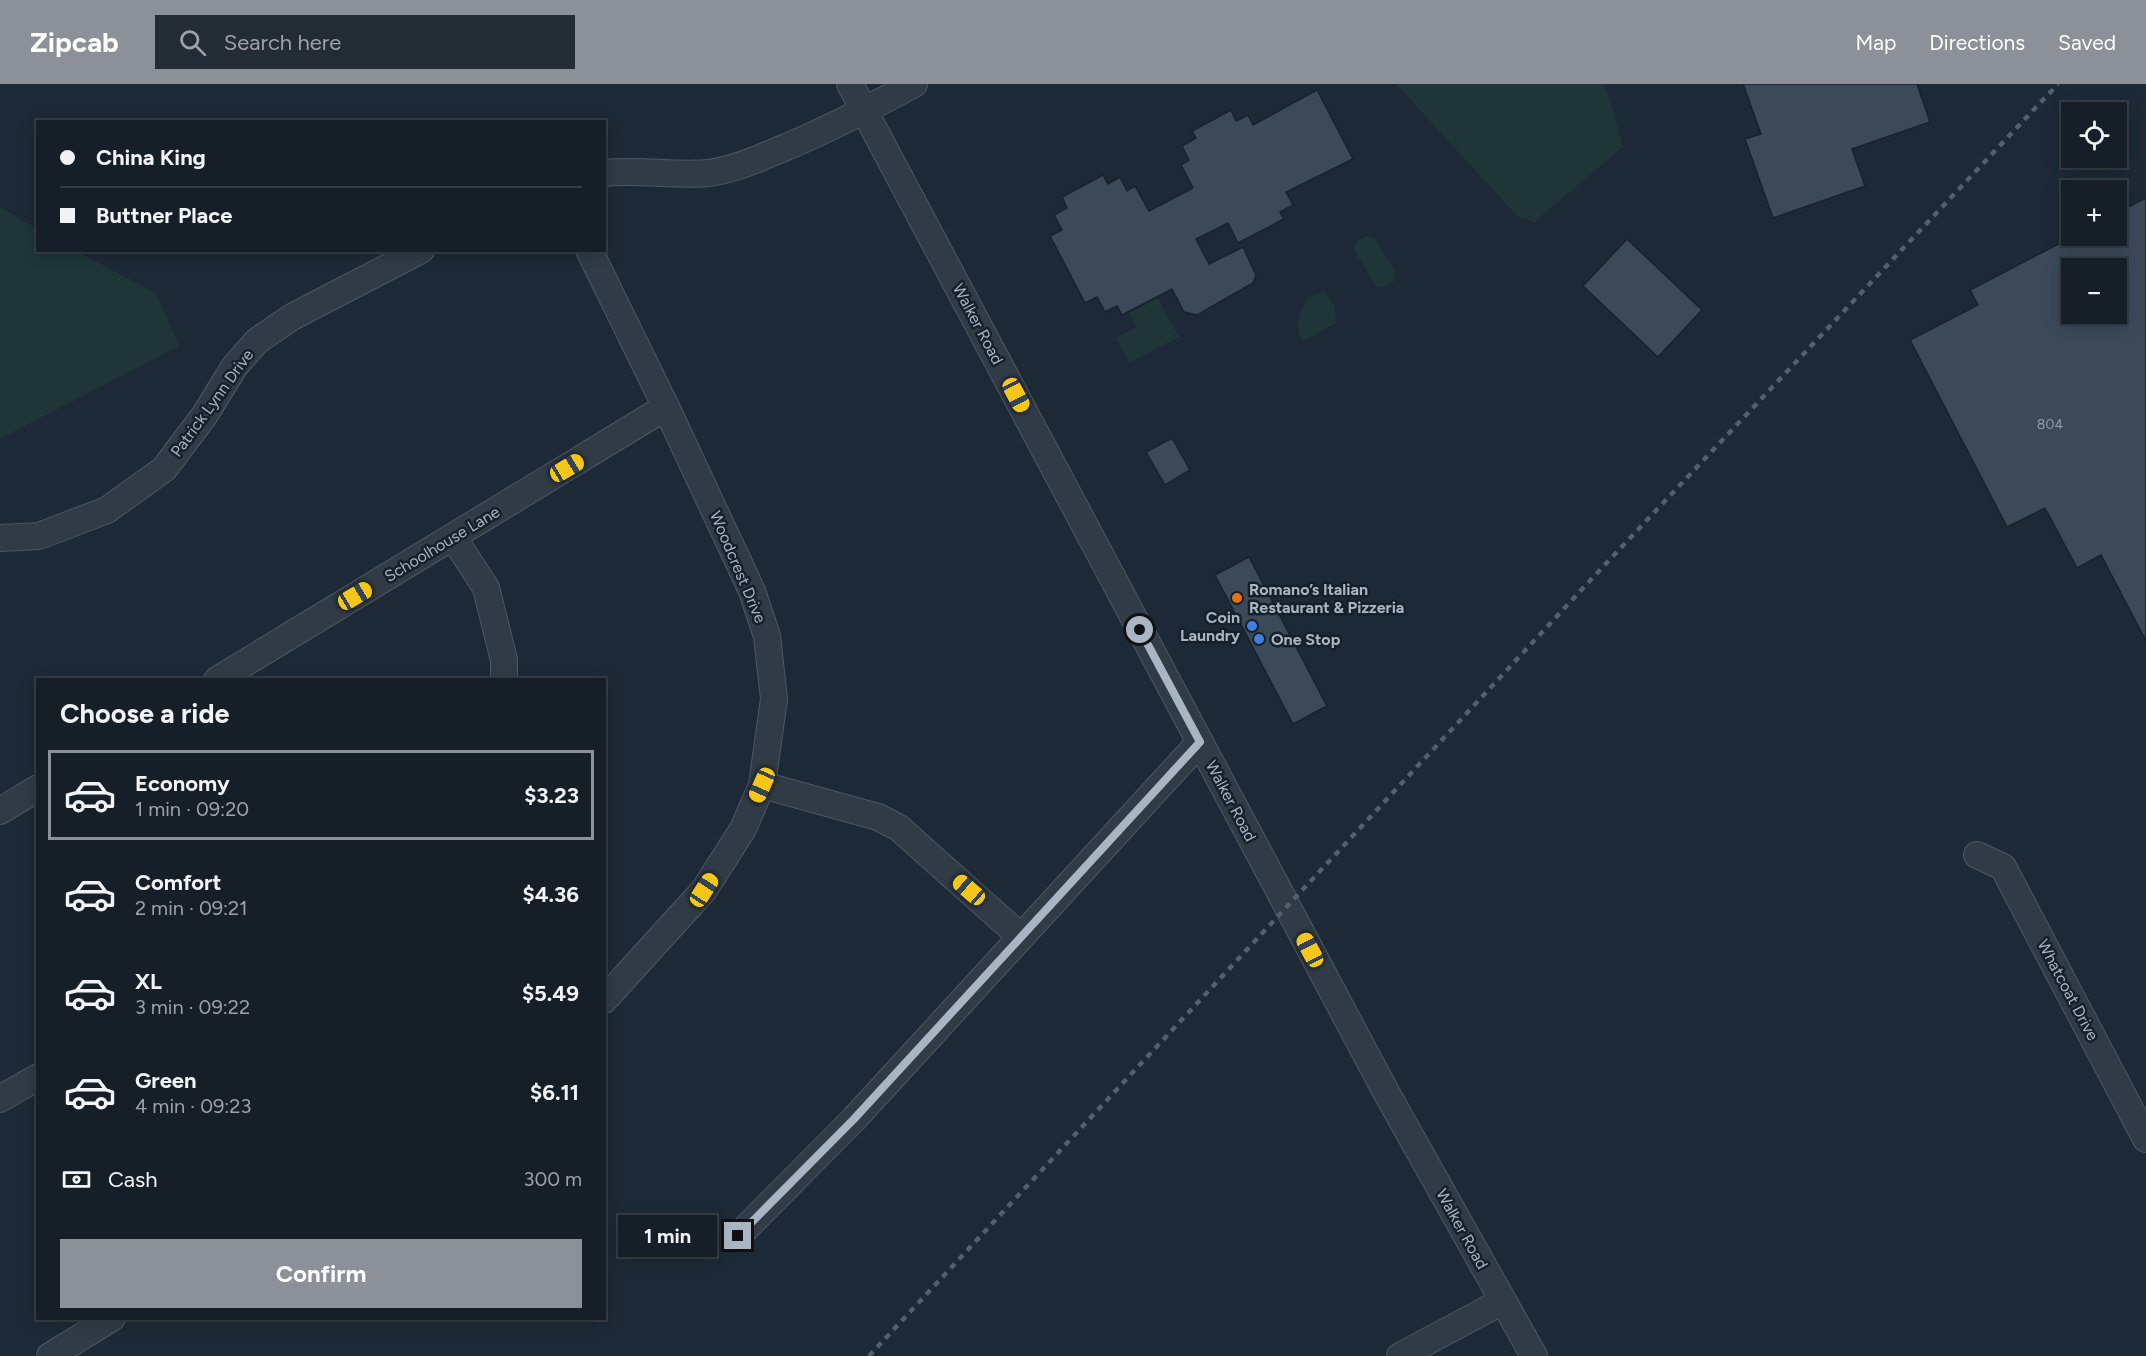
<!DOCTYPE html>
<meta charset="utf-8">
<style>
:root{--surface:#161f28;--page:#232c34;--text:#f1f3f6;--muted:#9ea2a8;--line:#353d45;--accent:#8c9099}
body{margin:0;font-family:Figtree,sans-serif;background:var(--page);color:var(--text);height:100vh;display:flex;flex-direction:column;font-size:22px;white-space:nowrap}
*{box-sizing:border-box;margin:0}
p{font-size:20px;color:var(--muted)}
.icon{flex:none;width:33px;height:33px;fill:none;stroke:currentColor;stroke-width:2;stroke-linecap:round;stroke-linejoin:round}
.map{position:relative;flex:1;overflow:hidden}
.details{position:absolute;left:36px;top:594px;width:570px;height:642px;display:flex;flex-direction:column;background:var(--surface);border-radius:0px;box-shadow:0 3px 15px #0003,0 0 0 2px var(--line)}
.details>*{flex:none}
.guide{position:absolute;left:36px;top:36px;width:570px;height:132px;border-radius:0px;box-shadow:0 3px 15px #0003,0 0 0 2px var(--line);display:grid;align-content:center;height:132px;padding:0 24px;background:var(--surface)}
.tools{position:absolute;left:2061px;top:18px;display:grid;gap:12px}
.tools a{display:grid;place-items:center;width:66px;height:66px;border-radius:0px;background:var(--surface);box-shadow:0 3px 15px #0003,0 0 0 2px var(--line);font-size:30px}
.end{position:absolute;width:27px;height:27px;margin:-14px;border:8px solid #aab5c4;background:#111;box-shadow:0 0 0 3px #111}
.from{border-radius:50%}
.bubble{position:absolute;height:42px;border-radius:0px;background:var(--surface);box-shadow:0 3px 15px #0003,0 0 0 2px var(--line);font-size:20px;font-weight:700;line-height:42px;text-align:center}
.car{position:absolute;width:18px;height:36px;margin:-18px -9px;border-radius:8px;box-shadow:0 0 4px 2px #0007;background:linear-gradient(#f5c518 24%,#345 0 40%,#f5c518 0 76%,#345 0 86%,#f5c518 0)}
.guide b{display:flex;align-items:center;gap:21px;height:57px;font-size:22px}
.guide b+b{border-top:2px solid var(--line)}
.guide i{width:15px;height:15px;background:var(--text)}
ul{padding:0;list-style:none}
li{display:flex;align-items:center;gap:18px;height:90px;margin:0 12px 9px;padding:0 12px;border:3px solid transparent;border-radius:0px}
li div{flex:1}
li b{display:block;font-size:22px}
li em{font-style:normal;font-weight:700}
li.current{border-color:var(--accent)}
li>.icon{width:54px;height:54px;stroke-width:1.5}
h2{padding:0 24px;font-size:27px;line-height:72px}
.pay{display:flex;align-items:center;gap:15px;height:66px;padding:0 24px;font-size:22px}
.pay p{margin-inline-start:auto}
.button{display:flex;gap:12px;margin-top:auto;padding:12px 24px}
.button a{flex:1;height:69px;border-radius:0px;background:var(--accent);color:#fff;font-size:24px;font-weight:700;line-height:69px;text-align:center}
header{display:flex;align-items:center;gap:36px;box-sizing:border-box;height:84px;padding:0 30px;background:var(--accent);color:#fff}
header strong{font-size:28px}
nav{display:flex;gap:33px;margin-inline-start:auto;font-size:21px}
.search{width:420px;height:54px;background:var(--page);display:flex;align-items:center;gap:15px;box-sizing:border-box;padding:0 21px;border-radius:0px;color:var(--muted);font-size:22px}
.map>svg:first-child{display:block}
.green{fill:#1f3537}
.building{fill:#3b4959;stroke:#18222c;stroke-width:1.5;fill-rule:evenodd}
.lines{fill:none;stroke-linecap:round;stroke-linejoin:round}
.minor-casing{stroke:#4e5865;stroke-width:28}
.minor{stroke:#313b46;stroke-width:26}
.rail{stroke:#525f6e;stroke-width:4.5;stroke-dasharray:6 6;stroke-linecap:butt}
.route{stroke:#aab5c4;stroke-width:8}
.food-dot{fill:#e8710a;stroke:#17202a;stroke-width:2}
.shop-dot{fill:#3f7fe0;stroke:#17202a;stroke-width:2}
.labels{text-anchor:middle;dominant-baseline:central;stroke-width:5;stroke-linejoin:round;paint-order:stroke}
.number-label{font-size:14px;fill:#8e9aa9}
.street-label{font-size:16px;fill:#aab5c4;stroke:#17202a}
.poi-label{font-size:16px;font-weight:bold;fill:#aab5c4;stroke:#17202a;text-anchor:start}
</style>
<header>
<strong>Zipcab</strong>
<div class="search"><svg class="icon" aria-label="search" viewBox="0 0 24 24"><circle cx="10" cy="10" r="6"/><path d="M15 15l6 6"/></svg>Search here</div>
<nav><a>Map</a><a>Directions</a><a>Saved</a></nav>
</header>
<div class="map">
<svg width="2146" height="1272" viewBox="0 0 2146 1272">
<rect width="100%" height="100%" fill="#1d2936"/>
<g class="green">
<polygon points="1396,0 1603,0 1609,11 1623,63 1534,138 1517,132"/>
<polygon points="0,123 37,145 38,166 77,167 157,210 179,262 0,355"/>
<polygon points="1366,152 1376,155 1395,188 1394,197 1385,203 1376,202 1354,166 1357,157"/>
<path d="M1325,207L1335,223L1336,239L1303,257C1293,241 1300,231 1307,214Z"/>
<polygon points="1158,214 1179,253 1129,279 1116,254 1136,243 1129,229"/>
</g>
<g class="building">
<polygon points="1743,0 1917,0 1930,38 1852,65 1865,102 1773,134 1745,55 1761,50"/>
<polygon points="1317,6 1353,75 1286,108 1293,121 1280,128 1284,135 1238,159 1228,139 1196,155 1209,180 1243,163 1256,191 1253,199 1197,231 1184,228 1172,205 1122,231 1117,222 1105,228 1097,213 1085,219 1050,152 1062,146 1054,131 1067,124 1062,113 1103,91 1108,100 1120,93 1127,107 1135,102 1149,127 1193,104 1181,81 1189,76 1182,62 1196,54 1192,47 1231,26 1236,37 1248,31 1253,41"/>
<path d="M2146,114V557L2101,471L2077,484L2045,424L2007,443L1910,256L1978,221L1970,206L2074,152H2116V129ZM2072,184H2116V230H2072Z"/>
<polygon points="1627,155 1702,226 1658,273 1583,202"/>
<polygon points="1172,354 1190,386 1165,401 1146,368"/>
<polygon points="1249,473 1327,622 1293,640 1215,491"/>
</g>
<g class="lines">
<g class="minor-casing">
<g id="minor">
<polyline points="850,0 1386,1008 1534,1272"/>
<path d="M604,89C639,85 674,92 709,89C731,86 754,77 774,68C822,49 868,25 914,0"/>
<polyline points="589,166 666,323 752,507 767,552 774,615 762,701 743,745 704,806 604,916"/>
<polyline points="453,453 486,504 504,576 504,596"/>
<polyline points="0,454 39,452 107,426 164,385 204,332 235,282 257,257 292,233 421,166"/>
<polyline points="217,596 666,323"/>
<polyline points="762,701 878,733 899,744 1020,852"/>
<polyline points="0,727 38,704"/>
<polyline points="1977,771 2003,783 2146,1055"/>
<polyline points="0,1015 38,993"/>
<polyline points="738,1152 854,1035 1200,658"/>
<polyline points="50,1272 112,1234"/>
<polyline points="1400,1272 1503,1217"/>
</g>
</g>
<use href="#minor" class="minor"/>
<polyline class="rail" points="869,1272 1599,487 2058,0"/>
</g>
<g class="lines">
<polyline class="route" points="738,1152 854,1035 1200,658 1140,546"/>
</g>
<circle class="food-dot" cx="1237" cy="514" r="6"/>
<g class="shop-dot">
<circle cx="1252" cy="542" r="6"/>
<circle cx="1259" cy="555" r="6"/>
</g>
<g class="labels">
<g class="number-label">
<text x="2050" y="340">804</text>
</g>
<g class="street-label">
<text transform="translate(978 240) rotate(62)">Walker Road</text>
<text transform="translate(212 319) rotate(-54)">Patrick Lynn Drive</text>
<text transform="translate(442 460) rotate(-31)">Schoolhouse Lane</text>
<text transform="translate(738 483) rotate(67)">Woodcrest Drive</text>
<text transform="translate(1231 717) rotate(62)">Walker Road</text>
<text transform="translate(2068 906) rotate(62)">Whatcoat Drive</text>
<text transform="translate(1462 1145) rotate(61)">Walker Road</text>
</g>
<g class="poi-label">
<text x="1249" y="505">Romano’s Italian<tspan x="1249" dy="18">Restaurant &amp; Pizzeria</tspan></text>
<text x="1240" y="533" text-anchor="end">Coin<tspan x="1240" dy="18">Laundry</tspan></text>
<text x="1271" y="555">One Stop</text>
</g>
</g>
</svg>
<div class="tools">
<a><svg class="icon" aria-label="locate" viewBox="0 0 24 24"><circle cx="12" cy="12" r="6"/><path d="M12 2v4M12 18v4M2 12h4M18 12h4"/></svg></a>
<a>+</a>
<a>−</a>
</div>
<i class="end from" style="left:1140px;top:546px"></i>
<i class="end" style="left:738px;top:1152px"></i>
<div class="bubble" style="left:618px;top:1131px;width:99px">1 min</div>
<i class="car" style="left:1016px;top:311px;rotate:152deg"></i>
<i class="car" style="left:567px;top:384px;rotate:59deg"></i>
<i class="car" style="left:355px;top:512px;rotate:59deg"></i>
<i class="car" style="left:762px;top:701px;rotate:204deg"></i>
<i class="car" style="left:704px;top:806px;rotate:33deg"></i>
<i class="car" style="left:969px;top:806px;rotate:311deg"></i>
<i class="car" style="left:1310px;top:866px;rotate:332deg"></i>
<div class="guide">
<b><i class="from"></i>China King</b>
<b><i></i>Buttner Place</b>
</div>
<section class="details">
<h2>Choose a ride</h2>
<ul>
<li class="current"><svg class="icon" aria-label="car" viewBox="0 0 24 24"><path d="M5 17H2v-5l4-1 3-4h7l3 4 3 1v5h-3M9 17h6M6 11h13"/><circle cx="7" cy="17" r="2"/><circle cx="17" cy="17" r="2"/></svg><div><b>Economy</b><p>1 min · 09:20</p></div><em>$3.23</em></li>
<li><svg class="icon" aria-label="car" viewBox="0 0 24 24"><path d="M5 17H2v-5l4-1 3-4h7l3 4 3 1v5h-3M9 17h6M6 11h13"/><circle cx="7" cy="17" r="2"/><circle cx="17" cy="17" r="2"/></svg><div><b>Comfort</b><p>2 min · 09:21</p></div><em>$4.36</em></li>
<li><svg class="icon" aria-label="car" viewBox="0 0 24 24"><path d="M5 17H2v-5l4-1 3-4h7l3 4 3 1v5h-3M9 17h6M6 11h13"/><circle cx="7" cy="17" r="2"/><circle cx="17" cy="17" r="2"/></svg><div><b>XL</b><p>3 min · 09:22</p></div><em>$5.49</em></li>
<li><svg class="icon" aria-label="car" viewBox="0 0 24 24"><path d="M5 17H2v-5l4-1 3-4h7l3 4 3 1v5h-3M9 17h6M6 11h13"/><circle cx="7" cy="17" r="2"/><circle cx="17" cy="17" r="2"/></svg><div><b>Green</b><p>4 min · 09:23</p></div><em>$6.11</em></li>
</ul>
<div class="pay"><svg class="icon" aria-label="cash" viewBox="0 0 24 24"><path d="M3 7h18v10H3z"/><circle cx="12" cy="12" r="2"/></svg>Cash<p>300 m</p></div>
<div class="button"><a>Confirm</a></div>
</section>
</div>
